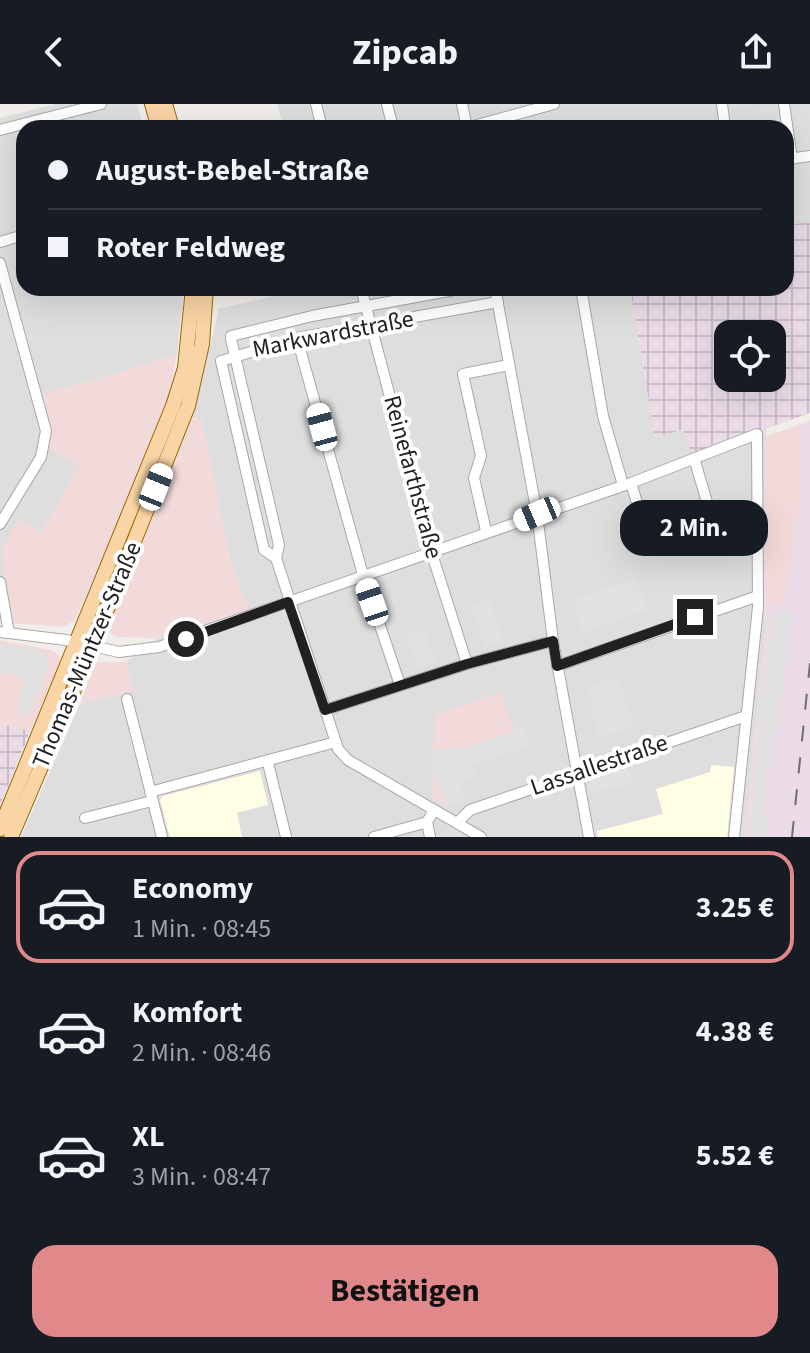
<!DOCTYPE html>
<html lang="de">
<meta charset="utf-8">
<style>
:root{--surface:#171b24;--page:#20242c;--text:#f1f3f6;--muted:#9ea1a6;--line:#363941;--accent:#e1888b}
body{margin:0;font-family:"Source Sans 3",sans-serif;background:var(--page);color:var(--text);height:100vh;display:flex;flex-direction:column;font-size:30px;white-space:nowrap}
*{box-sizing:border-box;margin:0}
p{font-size:26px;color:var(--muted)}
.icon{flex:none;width:44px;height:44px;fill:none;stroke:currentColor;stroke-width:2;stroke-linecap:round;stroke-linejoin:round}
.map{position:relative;height:733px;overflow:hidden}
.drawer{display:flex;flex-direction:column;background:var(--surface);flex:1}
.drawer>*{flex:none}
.top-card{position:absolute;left:16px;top:16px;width:778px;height:176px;border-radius:24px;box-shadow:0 8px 32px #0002;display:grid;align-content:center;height:176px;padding:0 32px;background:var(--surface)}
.controls{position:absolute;left:714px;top:216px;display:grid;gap:16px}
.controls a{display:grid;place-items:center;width:72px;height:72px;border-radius:16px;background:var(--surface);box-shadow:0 8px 32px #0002;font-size:40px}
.end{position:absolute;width:36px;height:36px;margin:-18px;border:10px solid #212121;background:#fff;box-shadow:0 0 0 4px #fff}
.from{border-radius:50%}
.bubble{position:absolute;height:56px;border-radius:24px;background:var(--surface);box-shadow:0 8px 32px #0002;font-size:26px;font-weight:700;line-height:56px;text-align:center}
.car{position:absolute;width:24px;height:48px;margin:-24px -12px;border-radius:10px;box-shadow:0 0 6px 2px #0007;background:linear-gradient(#fff 24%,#345 0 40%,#fff 0 76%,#345 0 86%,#fff 0)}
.top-card b{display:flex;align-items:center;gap:28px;height:76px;font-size:30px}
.top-card b+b{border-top:2px solid var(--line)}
.top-card i{width:20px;height:20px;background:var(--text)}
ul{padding:14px 0 0;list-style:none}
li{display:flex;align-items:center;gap:24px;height:112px;margin:0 16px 12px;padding:0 16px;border:4px solid transparent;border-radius:24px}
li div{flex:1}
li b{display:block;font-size:30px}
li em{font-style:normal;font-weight:700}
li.active{border-color:var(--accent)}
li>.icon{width:72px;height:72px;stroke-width:1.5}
.action{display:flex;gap:16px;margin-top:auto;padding:16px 32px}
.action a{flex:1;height:92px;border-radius:24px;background:var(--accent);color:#111;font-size:32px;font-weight:700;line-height:92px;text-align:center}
header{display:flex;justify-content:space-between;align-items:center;height:104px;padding:0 32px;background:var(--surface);font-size:36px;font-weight:700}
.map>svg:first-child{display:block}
.residential{fill:#dfdede}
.commercial{fill:#f1dad9}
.industrial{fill:url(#industrial-grid);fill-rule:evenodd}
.education{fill:#fefee5}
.railway{fill:#eadbe7}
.parking{fill:#e1e1e1}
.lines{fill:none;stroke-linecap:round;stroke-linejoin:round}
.minor-casing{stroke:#a8a8a8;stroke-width:12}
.major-casing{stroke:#9a6704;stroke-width:16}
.minor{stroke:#fff;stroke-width:10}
.major{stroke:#f9d4a5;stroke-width:14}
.rail{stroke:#6f6f6f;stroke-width:2;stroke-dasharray:16 16;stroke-linecap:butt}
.route{stroke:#212121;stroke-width:10}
.labels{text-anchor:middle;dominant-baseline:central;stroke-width:8;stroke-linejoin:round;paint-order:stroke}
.street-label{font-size:24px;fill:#212121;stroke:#fff}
</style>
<header><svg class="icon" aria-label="back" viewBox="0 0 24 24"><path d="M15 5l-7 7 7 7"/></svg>Zipcab<svg class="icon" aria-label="share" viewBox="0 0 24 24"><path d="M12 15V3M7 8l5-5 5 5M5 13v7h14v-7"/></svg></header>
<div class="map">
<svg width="810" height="733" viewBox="0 0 810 733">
<defs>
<pattern id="industrial-grid" width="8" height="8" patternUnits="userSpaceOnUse" patternTransform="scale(2)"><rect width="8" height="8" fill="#eadbe7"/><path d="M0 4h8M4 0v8" fill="none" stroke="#c8bcc6"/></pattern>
</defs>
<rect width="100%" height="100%" fill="#f1eee9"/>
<g class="residential">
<polygon points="56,0 137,0 144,24 24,24 24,184 184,184 177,251 43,291 49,310 47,344 81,360 42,428 11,519 0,517 0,14"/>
<polygon points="277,0 810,0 810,118 786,121 786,24 284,24"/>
<polygon points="305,184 630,184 655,333 683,325 693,351 766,324 763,501 767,517 744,733 21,733 80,600 133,587 126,558 160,532 249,506 230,456 202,316 193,313 219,205"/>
</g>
<g class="commercial">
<polygon points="177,251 167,297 141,367 75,516 63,523 11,519 1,445 18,416 42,428 80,361 47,344 49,310 43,291"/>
<polygon points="193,313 202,316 230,456 249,506 153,534 116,533 109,528 112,516"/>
<polygon points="802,320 801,394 788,485 784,500 763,501 766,332"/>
<polygon points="0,536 51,546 59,551 60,559 30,627 0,620"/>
<polygon points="96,558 126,558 133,587 80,600"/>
<polygon points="500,588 513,626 524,623 530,642 473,661 477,673 460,680 465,696 447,702 433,694 434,611"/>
</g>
<g class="industrial">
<path d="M810,118V309L692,351L683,325L655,334L630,184H786V121ZM728,230H772V274H728Z"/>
<polygon points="0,620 30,627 0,702"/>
</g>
<g class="education">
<polygon points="711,661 734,663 727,733 598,733 597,727 663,710 656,685 710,668"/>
<polygon points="260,667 268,701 237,709 242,733 170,733 160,696 163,692"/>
</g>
<polygon class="railway" points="810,317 810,733 744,733 767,517 763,501 784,499 801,394 802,320"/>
<g class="parking">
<polygon points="636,475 648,505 582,529 573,495"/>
<polygon points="489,495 503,537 485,543 471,501"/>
<polygon points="775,506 793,509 772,659 767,663 762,713 767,712 766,733 751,733 760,605"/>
<polygon points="424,526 436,558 418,564 406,532"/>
<polygon points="0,539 41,546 46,553 49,564 30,611 17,608 24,572 0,568"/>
<polygon points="618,573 634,622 598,635 588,583"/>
<polygon points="524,623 530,642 473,661 477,673 460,680 465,696 447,702 433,665 434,646 457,642 459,646"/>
<polygon points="626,660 634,680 590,688 588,673"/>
</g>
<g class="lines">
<g class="minor-casing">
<g id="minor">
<polyline points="316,0 322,24"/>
<polyline points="387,0 393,24"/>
<polyline points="462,0 467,24"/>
<polyline points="722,0 725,24"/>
<polyline points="784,0 792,55"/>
<polyline points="466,24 554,0"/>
<polyline points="0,26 101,0"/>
<polyline points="788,55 810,52"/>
<polyline points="0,138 24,131"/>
<polyline points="0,159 46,327 41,353 0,420"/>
<polyline points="361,184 431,447 467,560"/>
<polyline points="465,184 312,212 231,232 231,235 279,441 276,454 338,645 348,656 481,733"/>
<polyline points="495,184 537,410 553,537 589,733"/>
<polyline points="581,184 603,312 623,381"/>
<polyline points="297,234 363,471 400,581"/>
<polyline points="631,379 649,438 712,415 694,354"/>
<polyline points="486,427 474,374 481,352 463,270 509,261"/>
<polyline points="276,454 264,446 221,257 297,234 498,198"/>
<polyline points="0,478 9,529"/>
<polyline points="0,528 66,536 119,548 159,543 631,379 757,330 758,503 734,733"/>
<polyline points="557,562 758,492"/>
<polyline points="127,595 162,733"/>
<polyline points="325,606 467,560 553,537"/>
<polyline points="268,659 286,733"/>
<polyline points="150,688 336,638"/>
<polyline points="85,714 152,697"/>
<polyline points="427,718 430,733"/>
<polyline points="457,719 470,706 746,612"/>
<polyline points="374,733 427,718 434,706"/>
</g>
</g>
<g class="major-casing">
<g id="major">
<polyline points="152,0 159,24"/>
<polyline points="165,0 172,24"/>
<polyline points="0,725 173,302 185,264 193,184"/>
<polyline points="11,733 92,543 188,302 202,240 206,184"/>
</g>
</g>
<use href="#minor" class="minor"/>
<use href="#major" class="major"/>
<polyline class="rail" points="792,733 810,559"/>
</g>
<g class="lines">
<polyline class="route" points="186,535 288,498 325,606 467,560 553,537 557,562 695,513"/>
</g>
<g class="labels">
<g class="street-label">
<text transform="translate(333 230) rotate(-11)">Markwardstraße</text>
<text transform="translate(413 373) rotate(75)">Reinefarthstraße</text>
<text transform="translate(87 551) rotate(-67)">Thomas-Müntzer-Straße</text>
<text transform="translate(599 661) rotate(-19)">Lassallestraße</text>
</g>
</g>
</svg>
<div class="controls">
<a><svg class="icon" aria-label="locate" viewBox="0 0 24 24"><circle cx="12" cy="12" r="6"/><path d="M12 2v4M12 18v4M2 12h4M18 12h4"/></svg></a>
</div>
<i class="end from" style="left:186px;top:535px"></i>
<i class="end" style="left:695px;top:513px"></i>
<div class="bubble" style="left:620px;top:396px;width:148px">2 Min.</div>
<i class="car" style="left:322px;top:323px;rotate:345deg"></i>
<i class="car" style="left:156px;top:383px;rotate:22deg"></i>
<i class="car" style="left:537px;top:410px;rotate:247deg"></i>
<i class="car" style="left:372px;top:498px;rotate:341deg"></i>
<div class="top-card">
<b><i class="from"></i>August-Bebel-Straße</b>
<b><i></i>Roter Feldweg</b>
</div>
</div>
<section class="drawer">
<ul>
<li class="active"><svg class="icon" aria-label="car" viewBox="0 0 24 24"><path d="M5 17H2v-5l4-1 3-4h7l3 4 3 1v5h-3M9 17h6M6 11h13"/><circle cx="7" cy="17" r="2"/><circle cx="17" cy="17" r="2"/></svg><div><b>Economy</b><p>1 Min. · 08:45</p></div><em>3.25 €</em></li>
<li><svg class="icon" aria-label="car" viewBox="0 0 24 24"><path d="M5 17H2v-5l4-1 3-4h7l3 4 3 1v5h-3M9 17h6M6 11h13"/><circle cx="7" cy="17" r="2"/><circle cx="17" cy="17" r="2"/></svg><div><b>Komfort</b><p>2 Min. · 08:46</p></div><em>4.38 €</em></li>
<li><svg class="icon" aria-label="car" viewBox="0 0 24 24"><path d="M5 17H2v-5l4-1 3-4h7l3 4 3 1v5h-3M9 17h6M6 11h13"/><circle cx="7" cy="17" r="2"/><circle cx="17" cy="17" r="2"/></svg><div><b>XL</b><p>3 Min. · 08:47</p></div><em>5.52 €</em></li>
</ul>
<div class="action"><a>Bestätigen</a></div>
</section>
